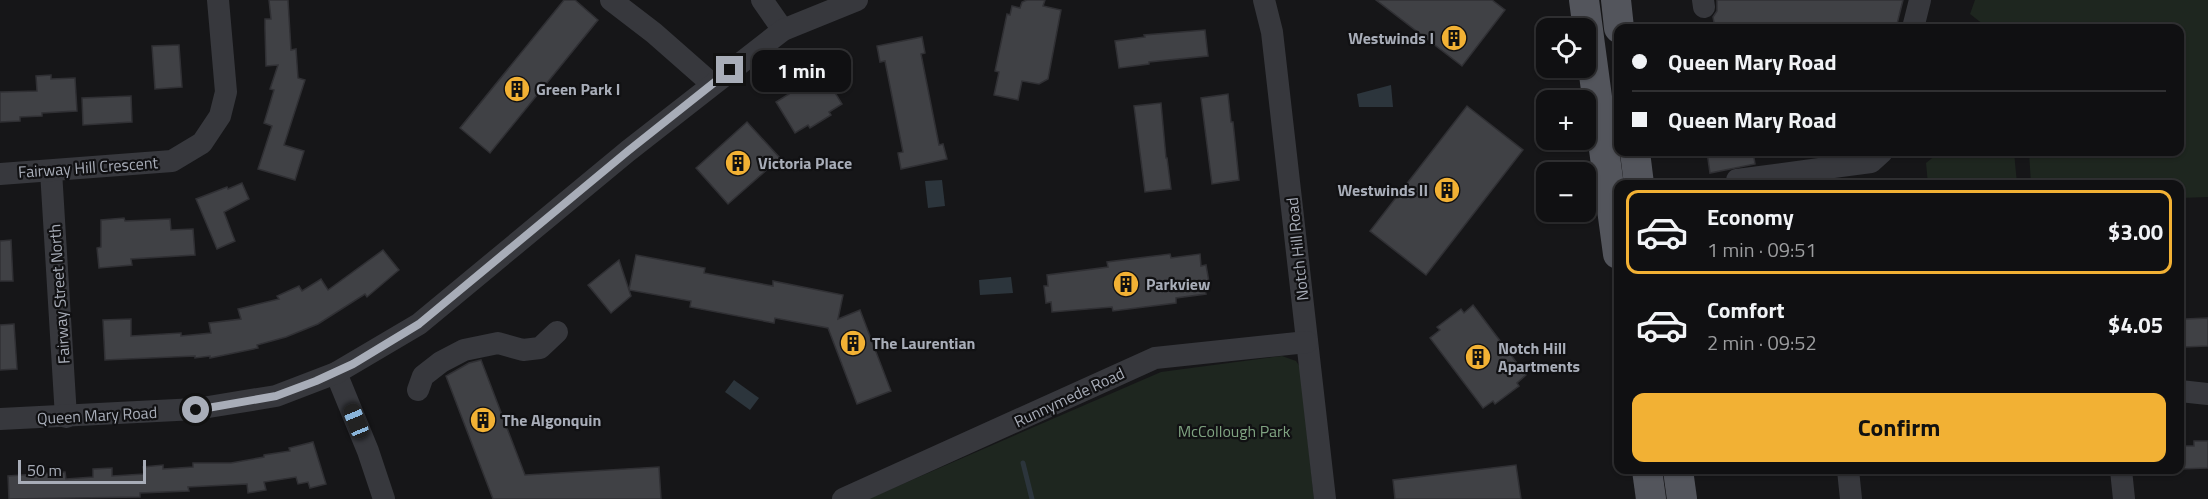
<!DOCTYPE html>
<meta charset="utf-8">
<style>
:root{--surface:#101012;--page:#1e1e20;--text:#f1f3f6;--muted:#9c9d9f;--line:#303032;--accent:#f2b134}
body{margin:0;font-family:"Titillium Web",sans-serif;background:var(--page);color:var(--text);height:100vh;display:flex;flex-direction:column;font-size:22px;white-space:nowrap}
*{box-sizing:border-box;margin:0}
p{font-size:20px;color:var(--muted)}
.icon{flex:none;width:33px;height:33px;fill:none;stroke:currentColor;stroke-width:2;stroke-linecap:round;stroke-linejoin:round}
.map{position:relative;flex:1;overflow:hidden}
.sheet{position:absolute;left:1614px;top:180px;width:570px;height:294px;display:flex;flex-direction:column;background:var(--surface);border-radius:12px;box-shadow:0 2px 4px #0004,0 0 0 2px var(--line)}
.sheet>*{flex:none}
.top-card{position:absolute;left:1614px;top:24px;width:570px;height:132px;border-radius:12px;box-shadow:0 2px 4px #0004,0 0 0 2px var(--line);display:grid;align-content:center;height:132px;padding:0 18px;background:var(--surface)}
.controls{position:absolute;left:1536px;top:18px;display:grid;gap:12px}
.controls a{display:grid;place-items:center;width:60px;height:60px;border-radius:12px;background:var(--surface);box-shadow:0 2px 4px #0004,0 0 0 2px var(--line);font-size:30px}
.scale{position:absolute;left:18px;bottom:15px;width:128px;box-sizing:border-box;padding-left:6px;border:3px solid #a8adb8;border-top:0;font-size:16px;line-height:21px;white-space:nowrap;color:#a8adb8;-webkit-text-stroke:4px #111113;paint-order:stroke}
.end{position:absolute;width:27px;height:27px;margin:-14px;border:8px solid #a8adb8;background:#111;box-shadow:0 0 0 3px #111}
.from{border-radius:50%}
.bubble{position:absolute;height:42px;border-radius:12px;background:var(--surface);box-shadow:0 2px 4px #0004,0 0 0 2px var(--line);font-size:20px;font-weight:700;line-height:42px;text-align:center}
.car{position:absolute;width:18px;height:36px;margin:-18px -9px;border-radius:8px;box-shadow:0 0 4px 2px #0007;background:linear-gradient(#222 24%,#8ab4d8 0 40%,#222 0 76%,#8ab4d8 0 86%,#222 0)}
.top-card b{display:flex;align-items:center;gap:21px;height:57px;font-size:22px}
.top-card b+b{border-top:2px solid var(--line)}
.top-card i{width:15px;height:15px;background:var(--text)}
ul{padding:10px 0 0;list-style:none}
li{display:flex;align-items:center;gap:18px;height:84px;margin:0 12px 9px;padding:0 6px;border:3px solid transparent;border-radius:12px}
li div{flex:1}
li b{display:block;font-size:22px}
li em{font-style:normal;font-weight:700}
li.current{border-color:var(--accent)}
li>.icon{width:54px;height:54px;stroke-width:1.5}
.primary-button{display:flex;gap:12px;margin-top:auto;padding:12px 18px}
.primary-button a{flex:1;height:69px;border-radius:12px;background:var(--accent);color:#111;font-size:24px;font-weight:700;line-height:69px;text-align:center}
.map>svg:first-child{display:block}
.green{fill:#1e261f}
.water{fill:#2c353c}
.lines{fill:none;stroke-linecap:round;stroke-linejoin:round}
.stream{stroke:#2c353c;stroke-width:5}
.building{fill:#404145;stroke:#303034;stroke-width:1.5}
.minor{stroke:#37383d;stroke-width:22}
.major{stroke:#53555c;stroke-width:30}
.route{stroke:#a8adb8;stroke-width:8}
.labels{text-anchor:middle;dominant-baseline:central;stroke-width:4.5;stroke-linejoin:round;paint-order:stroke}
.poi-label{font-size:16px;font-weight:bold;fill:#a8adb8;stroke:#111113;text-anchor:start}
.street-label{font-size:16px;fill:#a8adb8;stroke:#111113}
.park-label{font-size:16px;fill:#7fa381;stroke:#111113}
</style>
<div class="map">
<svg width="2208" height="499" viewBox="0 0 2208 499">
<rect width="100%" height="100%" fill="#161618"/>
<g class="green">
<polygon points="1975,0 2208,0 2208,197 2180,198 2180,184 2031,184 2029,152 2180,152 2180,28 1988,28 1970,14"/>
<polygon points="1968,152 2014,152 2017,184 1928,184 1926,163 1936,155"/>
<polygon points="1282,356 1296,361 1300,367 1314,499 868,499 1161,372"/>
</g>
<g class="water">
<polygon points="1391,85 1393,107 1359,107 1357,94"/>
<polygon points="942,180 945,206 928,208 925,181"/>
<polygon points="1011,277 1013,293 980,295 979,280"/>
<polygon points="734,380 759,398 750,410 725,392"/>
</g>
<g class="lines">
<polyline class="stream" points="1023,463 1032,499"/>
</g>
<g class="building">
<polygon points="269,0 288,0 291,50 296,49 298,78 305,80 284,145 304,151 295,180 258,169 272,126 264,123 274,90 270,89 278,65 266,66 265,29 265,19 271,19"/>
<polygon points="564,0 575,0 598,20 490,153 460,128"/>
<polygon points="1027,0 1045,0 1043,6 1061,10 1048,79 1039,84 1022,81 1018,100 994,95 999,72 995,71 1007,14 1010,15 1012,6 1020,8 1022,2"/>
<polygon points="1376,0 1492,0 1505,10 1462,66"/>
<polygon points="1717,0 1903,0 1896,28 1715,28 1713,17 1717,11"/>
<polygon points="1205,30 1208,56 1149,62 1149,64 1119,68 1115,41 1145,37 1144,35"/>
<polygon points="922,37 925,53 921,54 939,145 943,144 947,159 901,169 898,153 903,152 885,61 880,62 877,46"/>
<polygon points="179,45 182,87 155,89 152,46"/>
<polygon points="823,73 842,104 829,112 831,115 810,128 808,125 795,133 776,102 789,94 787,91 808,78 810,81"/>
<polygon points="51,75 51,79 75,78 77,111 42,113 42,116 20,117 20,121 0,122 0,92 37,91 36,76"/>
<polygon points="1228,94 1231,122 1233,122 1239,180 1212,184 1201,98"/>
<polygon points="131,96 132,122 83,125 82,98"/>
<polygon points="1161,103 1166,158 1167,158 1171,189 1145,192 1134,106"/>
<polygon points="1467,106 1523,150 1426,275 1370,231"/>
<polygon points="747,122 780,158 728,204 696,168"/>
<polygon points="1707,152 1753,152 1755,164 1710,173"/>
<polygon points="242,183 249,199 224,212 235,241 217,249 196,199 227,187 228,189"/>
<polygon points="124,218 125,221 170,219 171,230 193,229 195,255 131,259 132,265 99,268 97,248 101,247 101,220"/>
<polygon points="11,240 13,281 0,281 0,241"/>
<polygon points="383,250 399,270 367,297 365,294 318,324 286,337 257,345 258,348 210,358 210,356 195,358 195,356 105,360 103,320 131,319 131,336 181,333 181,336 211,333 209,323 241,319 238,309 279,299 277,296 299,286 302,291 321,279 328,290"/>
<polygon points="1170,254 1171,258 1200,254 1201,266 1206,265 1209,282 1204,283 1206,294 1176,298 1176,303 1113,311 1112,307 1052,312 1051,302 1046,303 1044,286 1048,286 1047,275 1108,267 1107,262"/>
<polygon points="636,255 705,268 704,273 773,286 773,281 843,295 838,319 860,310 891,391 857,404 828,328 775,318 774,323 690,307 691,301 629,290"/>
<polygon points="619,260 631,296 611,313 588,285"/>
<polygon points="1473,305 1526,375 1517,383 1519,386 1495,404 1493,401 1483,408 1430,338 1440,330 1437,327 1461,309 1464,313"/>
<polygon points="2208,318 2208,346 2184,347 2184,340 2180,340 2180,326 2185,325 2185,319"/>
<polygon points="14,324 17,369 0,370 0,325"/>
<polygon points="481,360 525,475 659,467 661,499 493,499 446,376 469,363"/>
<polygon points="2194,441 2208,441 2208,468 2180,469 2180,446 2194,446"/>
<polygon points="313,442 326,484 310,488 308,482 298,484 296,477 264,482 266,490 248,493 247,484 188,487 189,491 140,493 140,497 9,499 8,476 65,472 66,479 93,477 93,469 112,468 112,476 144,474 143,467 163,465 163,469 193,467 193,463 231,463 264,457 264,455 290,451 289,448"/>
<polygon points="1516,465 1521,499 1395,499 1393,480"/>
</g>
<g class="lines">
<g class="minor">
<polyline points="611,0 654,33 712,84"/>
<polyline points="762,0 783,30"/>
<polyline points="1264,0 1272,32 1325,499"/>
<polyline points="1703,0 1704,7"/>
<polyline points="1913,28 1920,0"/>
<polyline points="51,171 66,417"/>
<polyline points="0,174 172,161 202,143 220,116 226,92 218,0"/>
<polyline points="1737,180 1871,162 1882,152"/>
<polyline points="336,373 368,451 384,499"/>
<polyline points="418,390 423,376 441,362 464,350 498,343 523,350 540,348 557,332"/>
<polyline points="2180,391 2208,394"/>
<polyline points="0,419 196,409 276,396 336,373 419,324 628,151 783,30 857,0"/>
<polyline points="1848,470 1851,499"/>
<polyline points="2121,470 2124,499"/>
<polyline points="843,499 1155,358 1307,342"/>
</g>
<g class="major">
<polyline points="1584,0 1618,254"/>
<polyline points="1616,0 1619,28"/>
<polyline points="1635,152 1639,184"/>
<polyline points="1647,470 1651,499"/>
<polyline points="1678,470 1682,499"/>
</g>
</g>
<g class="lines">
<polyline class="route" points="196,410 276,396 316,381 353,364 419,324 628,151 730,70"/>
</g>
<defs>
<g id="building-disc" transform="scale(1.35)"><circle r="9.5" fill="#f2b134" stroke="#111113"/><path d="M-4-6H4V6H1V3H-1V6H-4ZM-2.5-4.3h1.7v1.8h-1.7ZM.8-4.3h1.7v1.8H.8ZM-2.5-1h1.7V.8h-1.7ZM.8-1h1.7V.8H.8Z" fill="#111"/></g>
</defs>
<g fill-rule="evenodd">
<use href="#building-disc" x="1454" y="38"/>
<use href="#building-disc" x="517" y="89"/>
<use href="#building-disc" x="738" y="163"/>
<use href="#building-disc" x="1447" y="190"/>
<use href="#building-disc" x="1126" y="284"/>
<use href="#building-disc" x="853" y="343"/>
<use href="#building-disc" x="1478" y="357"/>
<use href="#building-disc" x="483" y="420"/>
</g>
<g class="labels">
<g class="poi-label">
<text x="1434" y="38" text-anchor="end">Westwinds I</text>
<text x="536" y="89">Green Park I</text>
<text x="758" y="163">Victoria Place</text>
<text x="1428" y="190" text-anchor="end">Westwinds II</text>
<text x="1146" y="284">Parkview</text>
<text x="872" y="343">The Laurentian</text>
<text x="1498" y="348">Notch Hill<tspan x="1498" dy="18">Apartments</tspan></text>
<text x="502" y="420">The Algonquin</text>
</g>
<g class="street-label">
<text transform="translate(88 167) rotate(-4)">Fairway Hill Crescent</text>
<text transform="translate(1297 249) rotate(-96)">Notch Hill Road</text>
<text transform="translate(59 294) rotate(-94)">Fairway Street North</text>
<text transform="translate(1069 397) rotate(-25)">Runnymede Road</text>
<text transform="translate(97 415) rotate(-3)">Queen Mary Road</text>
</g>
<g class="park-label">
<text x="1234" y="431">McCollough Park</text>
</g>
</g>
</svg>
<div class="controls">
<a><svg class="icon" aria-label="locate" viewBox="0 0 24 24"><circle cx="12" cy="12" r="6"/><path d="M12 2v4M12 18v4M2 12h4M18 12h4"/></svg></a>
<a>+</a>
<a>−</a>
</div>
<div class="scale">50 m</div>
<i class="end from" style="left:196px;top:410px"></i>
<i class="end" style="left:730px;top:70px"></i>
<div class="bubble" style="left:752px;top:50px;width:99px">1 min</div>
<i class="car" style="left:356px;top:421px;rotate:338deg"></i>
<div class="top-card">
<b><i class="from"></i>Queen Mary Road</b>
<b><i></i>Queen Mary Road</b>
</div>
<section class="sheet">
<ul>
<li class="current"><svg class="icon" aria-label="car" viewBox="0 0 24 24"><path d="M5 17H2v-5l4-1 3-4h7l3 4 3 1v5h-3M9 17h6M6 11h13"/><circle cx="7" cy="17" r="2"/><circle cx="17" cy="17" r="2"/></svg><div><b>Economy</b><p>1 min · 09:51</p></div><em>$3.00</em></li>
<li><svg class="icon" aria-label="car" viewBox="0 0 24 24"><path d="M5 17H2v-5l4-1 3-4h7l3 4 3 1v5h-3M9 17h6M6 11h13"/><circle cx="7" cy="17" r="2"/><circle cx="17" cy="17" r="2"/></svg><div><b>Comfort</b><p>2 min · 09:52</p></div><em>$4.05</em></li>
</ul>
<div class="primary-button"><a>Confirm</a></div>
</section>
</div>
